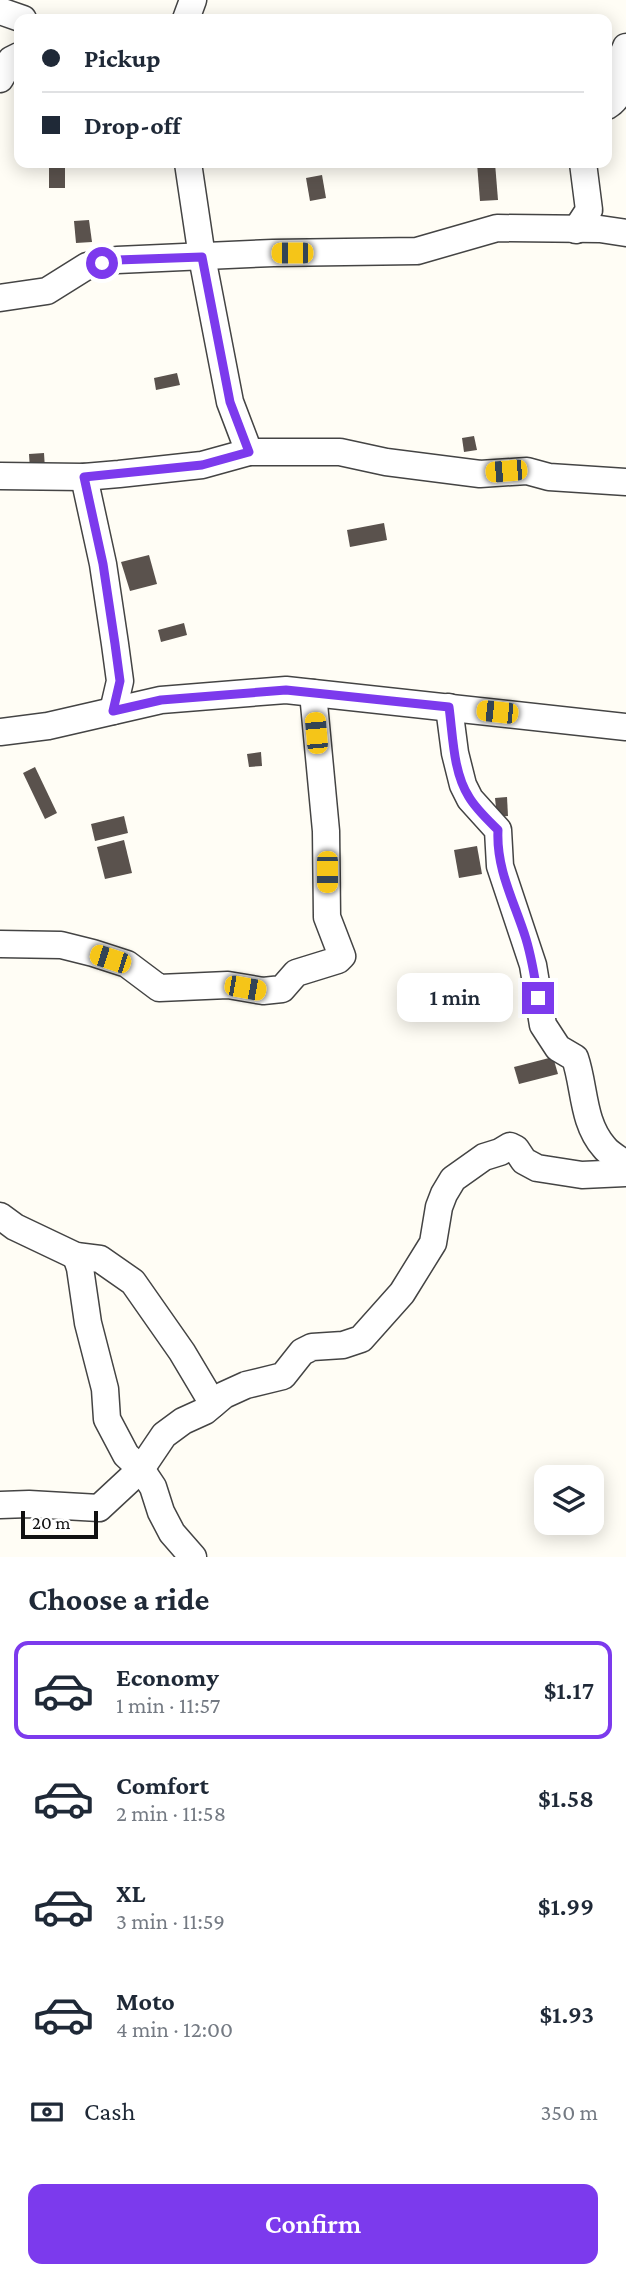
<!DOCTYPE html>
<meta charset="utf-8">
<style>
:root{--surface:#fff;--page:#f2f2f3;--text:#1f2937;--muted:#747a83;--line:#e0e1e3;--accent:#7c3aed}
body{margin:0;font-family:"Crimson Pro",serif;background:var(--page);color:var(--text);height:100vh;display:flex;flex-direction:column;font-size:26px;white-space:nowrap}
*{box-sizing:border-box;margin:0}
p{font-size:23px;color:var(--muted)}
.icon{flex:none;width:38px;height:38px;fill:none;stroke:currentColor;stroke-width:2;stroke-linecap:round;stroke-linejoin:round}
.map{position:relative;height:1557px;overflow:hidden}
.drawer{display:flex;flex-direction:column;background:var(--surface);flex:1}
.drawer>*{flex:none}
.hud{position:absolute;left:14px;top:14px;width:598px;height:154px;border-radius:14px;box-shadow:0 4px 18px #0003;display:grid;align-content:center;height:154px;padding:0 28px;background:var(--surface)}
.fabs{position:absolute;left:534px;top:1465px;display:grid;gap:14px}
.fabs a{display:grid;place-items:center;width:70px;height:70px;border-radius:14px;background:var(--surface);box-shadow:0 4px 18px #0003;font-size:35px}
.scale{position:absolute;left:21px;bottom:18px;width:77px;box-sizing:border-box;padding-left:7px;border:4px solid #111;border-top:0;font-size:19px;line-height:24px;white-space:nowrap;color:#111;-webkit-text-stroke:5px #fff;paint-order:stroke}
.end{position:absolute;width:32px;height:32px;margin:-16px;border:9px solid #7c3aed;background:#fff;box-shadow:0 0 0 4px #fff}
.from{border-radius:50%}
.bubble{position:absolute;height:49px;border-radius:14px;background:var(--surface);box-shadow:0 4px 18px #0003;font-size:23px;font-weight:600;line-height:49px;text-align:center}
.car{position:absolute;width:21px;height:42px;margin:-21px -10px;border-radius:9px;box-shadow:0 0 5px 2px #0007;background:linear-gradient(#f5c518 24%,#345 0 40%,#f5c518 0 76%,#345 0 86%,#f5c518 0)}
.hud b{display:flex;align-items:center;gap:24px;height:66px;font-size:26px}
.hud b+b{border-top:2px solid var(--line)}
.hud i{width:18px;height:18px;background:var(--text)}
ul{padding:0;list-style:none}
li{display:flex;align-items:center;gap:21px;height:98px;margin:0 14px 10px;padding:0 14px;border:4px solid transparent;border-radius:14px}
li div{flex:1}
li b{display:block;font-size:26px}
li em{font-style:normal;font-weight:600}
li.active{border-color:var(--accent)}
li>.icon{width:63px;height:63px;stroke-width:1.5}
h2{padding:0 28px;font-size:32px;line-height:84px}
.pay{display:flex;align-items:center;gap:18px;height:77px;padding:0 28px;font-size:26px}
.pay p{margin-inline-start:auto}
.button{display:flex;gap:14px;margin-top:auto;padding:14px 28px}
.button a{flex:1;height:80px;border-radius:14px;background:var(--accent);color:#fff;font-size:28px;font-weight:600;line-height:80px;text-align:center}
.map>svg:first-child{display:block}
.building{fill:#5a524d}
.lines{fill:none;stroke-linecap:round;stroke-linejoin:round}
.street-casing{stroke:#444;stroke-width:29}
.street{stroke:#fff;stroke-width:26}
.route{stroke:#7c3aed;stroke-width:9}
</style>
<div class="map">
<svg width="626" height="1557" viewBox="0 0 626 1557">
<rect width="100%" height="100%" fill="#fffdf5"/>
<g class="building">
<rect x="49" y="163" width="16" height="25"/>
<polygon points="477,163 495,163 498,200 480,201"/>
<polygon points="322,175 326,198 310,201 306,178"/>
<polygon points="89,220 92,242 76,243 74,221"/>
<polygon points="177,373 180,385 156,390 154,378"/>
<polygon points="474,436 477,450 464,452 462,438"/>
<polygon points="44,453 45,469 30,470 29,454"/>
<polygon points="384,523 387,540 350,547 347,530"/>
<polygon points="149,555 157,584 130,591 121,562"/>
<polygon points="184,623 187,635 161,642 158,630"/>
<polygon points="261,752 262,766 249,767 247,754"/>
<polygon points="35,767 57,813 45,819 23,773"/>
<polygon points="507,797 508,816 497,817 495,798"/>
<polygon points="124,816 128,833 95,841 91,824"/>
<polygon points="124,840 132,873 105,879 97,847"/>
<polygon points="477,846 482,874 459,878 454,850"/>
<polygon points="553,1057 558,1074 519,1084 514,1067"/>
</g>
<g class="lines">
<g class="street-casing">
<g id="street">
<polyline points="0,11 23,19"/>
<polyline points="186,19 193,0"/>
<polyline points="0,79 11,60 19,56"/>
<path d="M607,106C624,96 620,81 620,64C620,58 624,53 626,47"/>
<polyline points="188,163 202,257 230,402 249,452"/>
<polyline points="576,230 589,210 583,163"/>
<polyline points="0,298 47,291 87,266 117,260 273,253 417,251 497,228 600,229 626,233"/>
<polyline points="0,476 84,477 119,474 202,465 249,452 340,452 386,462 480,474 527,471 549,477 626,482"/>
<polyline points="84,477 103,564 115,644 120,681 113,711"/>
<path d="M449,707L455,753L463,785L470,799L498,830L500,866L533,965L543,1025L558,1048L575,1058C585,1087 582,1122 604,1147C609,1154 619,1159 626,1164"/>
<polyline points="0,732 48,726 161,700 286,690 626,727"/>
<polyline points="0,944 61,945 93,953 127,964 159,988 228,985 263,991 282,989 296,973 338,960 342,956 327,917 326,831 313,693"/>
<polyline points="0,1216 15,1227 76,1256 100,1259 133,1282 182,1352 213,1404"/>
<polyline points="76,1256 80,1268 88,1323 105,1389 107,1419 126,1455 141,1469 153,1487 161,1512 172,1533 193,1557"/>
<polyline points="0,1505 29,1504 99,1508 141,1469 164,1435 183,1421 205,1411 224,1395 246,1385 283,1376 302,1352 312,1347 343,1345 361,1339 402,1293 433,1243 439,1207 444,1194 453,1179 484,1157 500,1152 510,1146 516,1149 524,1161 537,1168 582,1175 626,1173"/>
</g>
</g>
<use href="#street" class="street"/>
</g>
<g class="lines">
<path class="route" d="M102,263L117,260L202,257L230,402L249,452L202,465L84,477L103,564L115,644L120,681L113,711L161,700L286,690L449,707C453,736 453,772 469,797C476,809 488,820 498,830C496,870 515,903 526,939C532,959 535,978 538,998"/>
</g>
</svg>
<div class="fabs">
<a><svg class="icon" aria-label="layers" viewBox="0 0 24 24"><path d="M12 4l9 5-9 5-9-5zM3 14l9 5 9-5"/></svg></a>
</div>
<div class="scale">20 m</div>
<i class="end from" style="left:102px;top:263px"></i>
<i class="end" style="left:538px;top:998px"></i>
<div class="bubble" style="left:397px;top:973px;width:116px">1 min</div>
<i class="car" style="left:292px;top:253px;rotate:270deg"></i>
<i class="car" style="left:506px;top:471px;rotate:265deg"></i>
<i class="car" style="left:497px;top:712px;rotate:276deg"></i>
<i class="car" style="left:316px;top:733px;rotate:355deg"></i>
<i class="car" style="left:327px;top:872px;rotate:180deg"></i>
<i class="car" style="left:110px;top:959px;rotate:288deg"></i>
<i class="car" style="left:245px;top:988px;rotate:100deg"></i>
<div class="hud">
<b><i class="from"></i>Pickup</b>
<b><i></i>Drop-off</b>
</div>
</div>
<section class="drawer">
<h2>Choose a ride</h2>
<ul>
<li class="active"><svg class="icon" aria-label="car" viewBox="0 0 24 24"><path d="M5 17H2v-5l4-1 3-4h7l3 4 3 1v5h-3M9 17h6M6 11h13"/><circle cx="7" cy="17" r="2"/><circle cx="17" cy="17" r="2"/></svg><div><b>Economy</b><p>1 min · 11:57</p></div><em>$1.17</em></li>
<li><svg class="icon" aria-label="car" viewBox="0 0 24 24"><path d="M5 17H2v-5l4-1 3-4h7l3 4 3 1v5h-3M9 17h6M6 11h13"/><circle cx="7" cy="17" r="2"/><circle cx="17" cy="17" r="2"/></svg><div><b>Comfort</b><p>2 min · 11:58</p></div><em>$1.58</em></li>
<li><svg class="icon" aria-label="car" viewBox="0 0 24 24"><path d="M5 17H2v-5l4-1 3-4h7l3 4 3 1v5h-3M9 17h6M6 11h13"/><circle cx="7" cy="17" r="2"/><circle cx="17" cy="17" r="2"/></svg><div><b>XL</b><p>3 min · 11:59</p></div><em>$1.99</em></li>
<li><svg class="icon" aria-label="car" viewBox="0 0 24 24"><path d="M5 17H2v-5l4-1 3-4h7l3 4 3 1v5h-3M9 17h6M6 11h13"/><circle cx="7" cy="17" r="2"/><circle cx="17" cy="17" r="2"/></svg><div><b>Moto</b><p>4 min · 12:00</p></div><em>$1.93</em></li>
</ul>
<div class="pay"><svg class="icon" aria-label="cash" viewBox="0 0 24 24"><path d="M3 7h18v10H3z"/><circle cx="12" cy="12" r="2"/></svg>Cash<p>350 m</p></div>
<div class="button"><a>Confirm</a></div>
</section>
